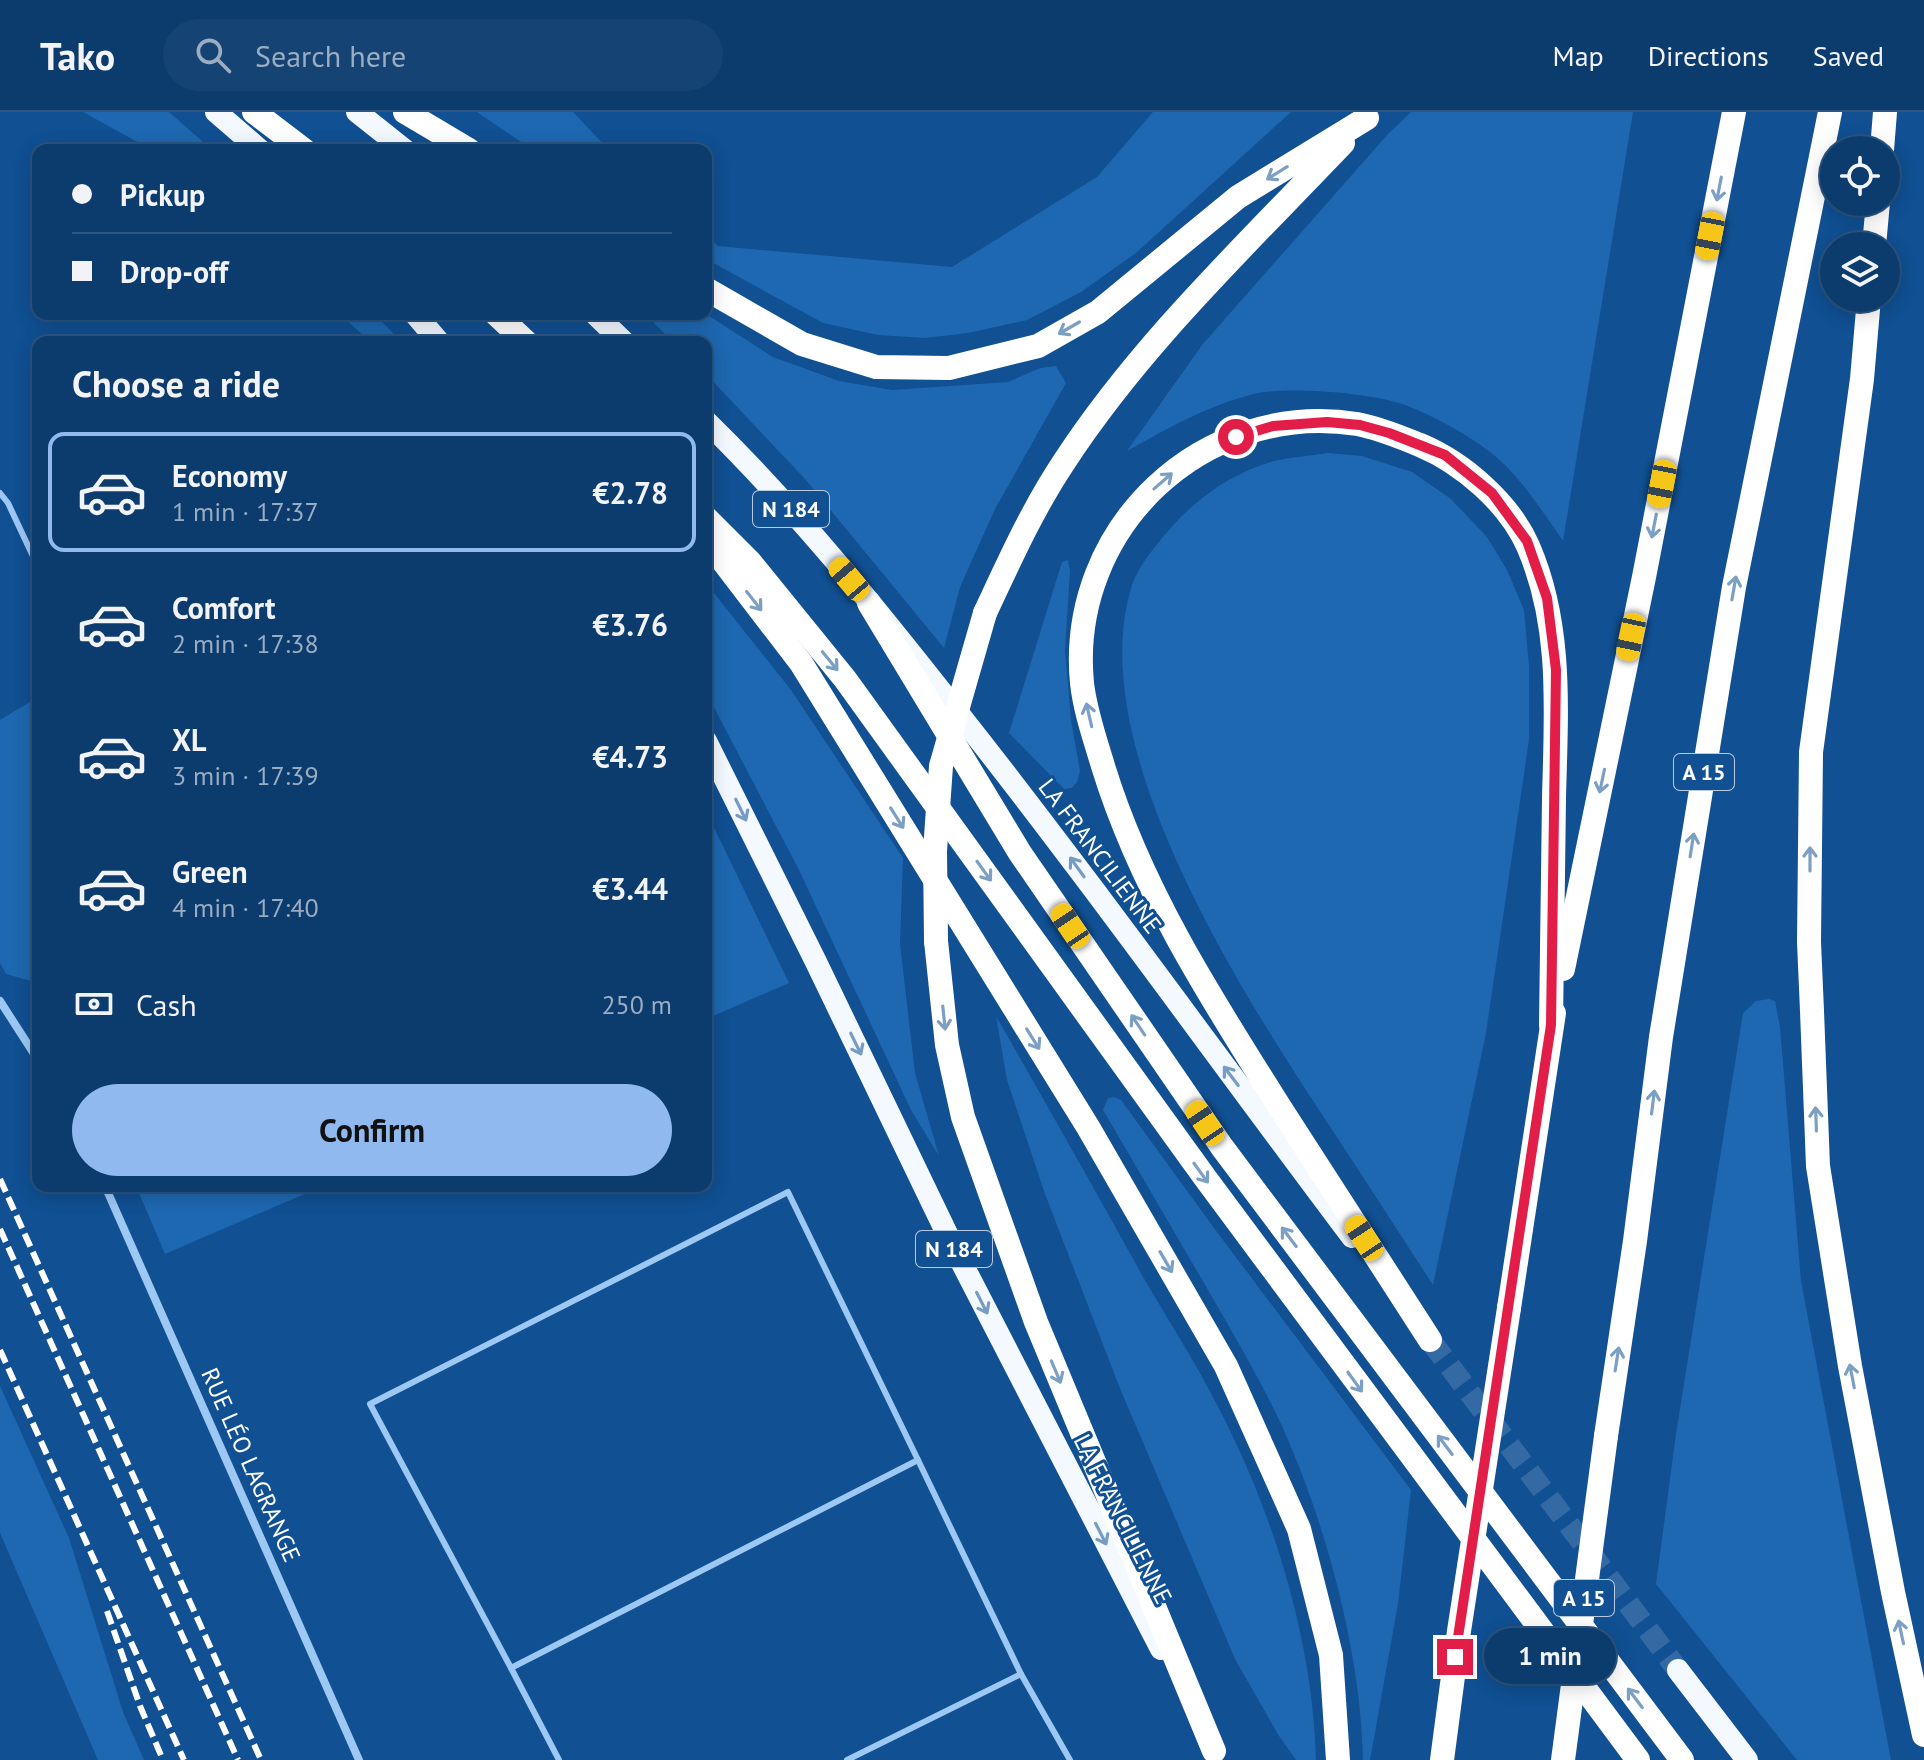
<!DOCTYPE html>
<meta charset="utf-8">
<style>
:root{--surface:#0c3c6e;--page:#154373;--text:#f1f3f6;--muted:#9aadc2;--line:#2c5681;--accent:#90b9f0}
body{margin:0;font-family:"PT Sans",sans-serif;background:var(--page);color:var(--text);height:100vh;display:flex;flex-direction:column;font-size:30px;white-space:nowrap}
*{box-sizing:border-box;margin:0}
p{font-size:26px;color:var(--muted)}
.icon{flex:none;width:44px;height:44px;fill:none;stroke:currentColor;stroke-width:2;stroke-linecap:round;stroke-linejoin:round}
.map{position:relative;flex:1;overflow:hidden}
.details{position:absolute;left:32px;top:224px;width:680px;height:856px;display:flex;flex-direction:column;background:var(--surface);border-radius:16px;box-shadow:0 4px 20px #0003,0 0 0 2px var(--line)}
.details>*{flex:none}
.hud{position:absolute;left:32px;top:32px;width:680px;height:176px;border-radius:16px;box-shadow:0 4px 20px #0003,0 0 0 2px var(--line);display:grid;align-content:center;height:176px;padding:0 40px;background:var(--surface)}
.controls{position:absolute;left:1820px;top:24px;display:grid;gap:16px}
.controls a{display:grid;place-items:center;width:80px;height:80px;border-radius:50%;background:var(--surface);box-shadow:0 4px 20px #0003,0 0 0 2px var(--line);font-size:40px}
.end{position:absolute;width:36px;height:36px;margin:-18px;border:10px solid #e11d48;background:#fff;box-shadow:0 0 0 4px #fff}
.from{border-radius:50%}
.bubble{position:absolute;height:56px;border-radius:28px;background:var(--surface);box-shadow:0 4px 20px #0003,0 0 0 2px var(--line);font-size:26px;font-weight:800;line-height:56px;text-align:center}
.car{position:absolute;width:24px;height:48px;margin:-24px -12px;border-radius:10px;box-shadow:0 0 6px 2px #0007;background:linear-gradient(#f5c518 24%,#345 0 40%,#f5c518 0 76%,#345 0 86%,#f5c518 0)}
.hud b{display:flex;align-items:center;gap:28px;height:76px;font-size:30px}
.hud b+b{border-top:2px solid var(--line)}
.hud i{width:20px;height:20px;background:var(--text)}
ul{padding:0;list-style:none}
li{display:flex;align-items:center;gap:24px;height:120px;margin:0 16px 12px;padding:0 24px;border:4px solid transparent;border-radius:16px}
li div{flex:1}
li b{display:block;font-size:30px}
li em{font-style:normal;font-weight:800}
li.selected{border-color:var(--accent)}
li>.icon{width:72px;height:72px;stroke-width:1.5}
h2{padding:0 40px;font-size:36px;line-height:96px}
.pay{display:flex;align-items:center;gap:20px;height:88px;padding:0 40px;font-size:30px}
.pay p{margin-inline-start:auto}
.cta{display:flex;gap:16px;margin-top:auto;padding:16px 40px}
.cta a{flex:1;height:92px;border-radius:48px;background:var(--accent);color:#111;font-size:32px;font-weight:800;line-height:92px;text-align:center}
header{display:flex;align-items:center;gap:48px;box-sizing:border-box;height:112px;padding:0 40px;background:var(--surface);border-bottom:2px solid var(--line)}
header strong{font-size:38px}
nav{display:flex;gap:44px;margin-inline-start:auto;font-size:28px}
.search{width:560px;height:72px;background:var(--page);display:flex;align-items:center;gap:20px;box-sizing:border-box;padding:0 28px;border-radius:44px;color:var(--muted);font-size:30px}
.map>svg:first-child{display:block}
.green{fill:#1e68b1}
.lines{fill:none;stroke-linecap:round;stroke-linejoin:round}
.trunk-tunnel{stroke:#346aa3;stroke-width:22;stroke-dasharray:22 11;stroke-linecap:butt}
.service{stroke:#9dc8f3;stroke-width:6}
.minor{stroke:#9dc8f3;stroke-width:8}
.trunk{stroke:#f4f9ff;stroke-width:22}
.motorway{stroke:#fff;stroke-width:24}
.rail{stroke:#fff;stroke-width:6;stroke-dasharray:14 6;stroke-linecap:butt}
.motorway-bridge{stroke:#fff;stroke-width:24}
.oneway{stroke:#7c9fc4}
.oneway2{stroke:#779cc4}
.route{stroke:#e11d48;stroke-width:10}
.labels{text-anchor:middle;dominant-baseline:central;stroke-width:6;stroke-linejoin:round;paint-order:stroke}
.shield{fill:#105093;stroke:#b7cadf;stroke-width:2}
.shield-label{font-size:22px;font-weight:bold;fill:#fff}
.street-label{font-size:24px;fill:#fff;stroke:#105093}
</style>
<header>
<strong>Tako</strong>
<div class="search"><svg class="icon" aria-label="search" viewBox="0 0 24 24"><circle cx="10" cy="10" r="6"/><path d="M15 15l6 6"/></svg>Search here</div>
<nav><a>Map</a><a>Directions</a><a>Saved</a></nav>
</header>
<div class="map">
<svg width="1924" height="1648" viewBox="0 0 1924 1648">
<rect width="100%" height="100%" fill="#105093"/>
<g class="green">
<polygon points="83,0 169,0 212,38 152,38"/>
<polygon points="477,0 573,0 609,38 533,38"/>
<polygon points="1153,0 1291,0 1136,141 1081,180 1027,208 968,221 925,226 878,223 823,211 706,147 706,124 718,134 952,155 1097,65"/>
<path d="M1411,0H1633L1563,429C1545,403 1527,375 1504,352C1481,329 1430,301 1399,291C1367,281 1287,274 1254,282C1209,293 1168,316 1127,339L1202,233L1388,22Z"/>
<polygon points="339,202 375,202 401,230 371,230"/>
<polygon points="645,202 706,202 773,245 839,269 892,278 1008,270 1040,256 1056,254 1066,271 995,397 960,475 944,536 805,367 706,262 706,230 673,230"/>
<path d="M1328,341L1362,344L1412,360L1451,387L1487,425L1507,458L1524,498L1529,553V628L1486,921L1433,1173C1398,1119 1363,1065 1327,1010C1242,881 1081,633 1132,473C1139,453 1156,433 1169,418C1195,387 1234,360 1274,349C1291,345 1310,344 1328,341Z"/>
<polygon points="1068,448 1070,459 1065,539 1071,608 1080,659 1077,670 1072,676 1064,677 1009,621 1062,450"/>
<polygon points="706,471 791,578 903,746 900,832 915,961 939,1044 911,998 799,758 706,580"/>
<polygon points="38,585 38,871 6,862 0,851 0,608"/>
<polygon points="706,699 789,871 706,907"/>
<polygon points="1769,887 1775,889 1780,915 1801,1169 1891,1648 1797,1648 1656,1472 1676,1322 1743,901 1756,889"/>
<path d="M996,904C1045,990 1094,1076 1142,1163C1166,1205 1193,1246 1215,1289C1272,1396 1313,1527 1316,1648H1296L1279,1624L1235,1547L1119,1274L1045,1082L1007,968Z"/>
<path d="M1114,985L1121,988L1217,1120L1411,1378L1398,1492L1370,1648H1363C1361,1541 1326,1412 1282,1314C1259,1265 1231,1218 1204,1171C1170,1113 1137,1056 1103,998L1108,986Z"/>
<polygon points="136,1074 323,1074 165,1142"/>
<polygon points="0,1274 69,1426 123,1600 144,1648 98,1648 0,1421"/>
</g>
<g class="lines">
<polyline class="trunk-tunnel" points="1430,1228 1678,1558"/>
<g class="service">
<polyline points="0,381 8,391 38,455"/>
<polyline points="511,1556 370,1292 788,1080 918,1348"/>
<polyline points="1021,1562 1070,1648"/>
<polyline points="559,1648 511,1556 918,1348 1021,1562 847,1648"/>
</g>
<g class="minor">
<polyline points="0,889 38,948"/>
<polyline points="105,1074 359,1648"/>
</g>
<g class="trunk">
<polyline points="216,0 260,38"/>
<polyline points="357,0 405,38"/>
<polyline points="415,202 439,230"/>
<polyline points="595,202 624,230"/>
<path d="M706,309C798,399 879,500 959,602C1094,773 1221,951 1352,1125"/>
<polyline points="706,629 816,850 950,1128 1161,1537"/>
<polyline points="1678,1558 1747,1648"/>
</g>
<g class="motorway">
<polyline points="254,0 304,38"/>
<polyline points="405,0 469,38"/>
<polyline points="1882,38 1885,0"/>
<polyline points="1874,134 1878,90"/>
<polyline points="706,177 802,232 876,255 949,256 1038,234 1098,200 1238,85 1367,6"/>
<polyline points="1869,186 1862,267 1811,640 1809,830 1812,899 1818,1054 1850,1254 1893,1480 1924,1623"/>
<polyline points="496,202 526,230"/>
<polyline points="706,406 750,450 845,567 1206,1067 1638,1648"/>
<polyline points="706,427 801,551 1088,1015 1226,1254 1299,1417 1331,1543 1338,1648"/>
<polyline points="869,491 1020,741 1222,1035 1682,1648"/>
<path d="M985,501C1009,450 1032,398 1064,350C1141,232 1246,133 1343,31"/>
<polyline points="936,829 947,933 963,1005 1036,1210 1214,1639"/>
<polyline points="1563,857 1644,465 1734,0"/>
<polyline points="1509,1196 1554,901"/>
<path d="M1430,1228C1381,1151 1331,1074 1281,997C1212,888 1141,778 1103,654C1095,627 1085,599 1082,571C1067,416 1203,288 1357,312C1379,316 1400,325 1420,333C1463,351 1509,391 1528,434C1563,514 1556,601 1554,686C1553,762 1552,837 1551,913"/>
<polyline points="1606,1324 1635,1129 1661,925 1734,475 1830,0"/>
</g>
<g class="rail">
<polyline points="0,1067 261,1648"/>
<polyline points="0,1117 238,1648"/>
<polyline points="0,1238 184,1648"/>
<polyline points="107,1499 140,1594 163,1648"/>
</g>
<g class="motorway-bridge">
<polyline points="936,829 935,739 941,654 985,501"/>
<polyline points="1442,1648 1459,1519 1509,1196"/>
<polyline points="1563,1648 1606,1324"/>
</g>
</g>
<defs><path id="oneway-shaft" d="M-6 0H5M1.5-3L5.5 0L1.5 3" fill="none" stroke-width="1.6" stroke-linecap="round" stroke-linejoin="round" transform="scale(2)"/></defs>
<g class="oneway">
<use href="#oneway-shaft" transform="translate(1277 61) rotate(148)"/>
<use href="#oneway-shaft" transform="translate(1719 77) rotate(101)"/>
<use href="#oneway-shaft" transform="translate(1069 216) rotate(150)"/>
<use href="#oneway-shaft" transform="translate(1163 369) rotate(-41)"/>
<use href="#oneway-shaft" transform="translate(1654 414) rotate(101)"/>
<use href="#oneway-shaft" transform="translate(1734 476) rotate(-80)"/>
<use href="#oneway-shaft" transform="translate(754 489) rotate(52)"/>
<use href="#oneway-shaft" transform="translate(830 549) rotate(51)"/>
<use href="#oneway-shaft" transform="translate(1089 603) rotate(-103)"/>
<use href="#oneway-shaft" transform="translate(1602 669) rotate(102)"/>
<use href="#oneway-shaft" transform="translate(897 706) rotate(58)"/>
<use href="#oneway-shaft" transform="translate(1692 733) rotate(-81)"/>
<use href="#oneway-shaft" transform="translate(1810 747) rotate(-90)"/>
<use href="#oneway-shaft" transform="translate(984 759) rotate(54)"/>
<use href="#oneway-shaft" transform="translate(944 906) rotate(84)"/>
<use href="#oneway-shaft" transform="translate(1138 913) rotate(-124)"/>
<use href="#oneway-shaft" transform="translate(1033 927) rotate(58)"/>
<use href="#oneway-shaft" transform="translate(1653 990) rotate(-83)"/>
<use href="#oneway-shaft" transform="translate(1816 1007) rotate(-92)"/>
<use href="#oneway-shaft" transform="translate(1201 1061) rotate(54)"/>
<use href="#oneway-shaft" transform="translate(1289 1125) rotate(-127)"/>
<use href="#oneway-shaft" transform="translate(1166 1150) rotate(60)"/>
<use href="#oneway-shaft" transform="translate(1617 1247) rotate(-81)"/>
<use href="#oneway-shaft" transform="translate(1056 1260) rotate(67)"/>
<use href="#oneway-shaft" transform="translate(1852 1264) rotate(-101)"/>
<use href="#oneway-shaft" transform="translate(1355 1270) rotate(54)"/>
<use href="#oneway-shaft" transform="translate(1445 1333) rotate(-127)"/>
<use href="#oneway-shaft" transform="translate(1901 1520) rotate(-102)"/>
<use href="#oneway-shaft" transform="translate(1635 1586) rotate(-127)"/>
</g>
<g class="oneway2">
<use href="#oneway-shaft" transform="translate(741 698) rotate(64)"/>
<use href="#oneway-shaft" transform="translate(1077 755) rotate(-126)"/>
<use href="#oneway-shaft" transform="translate(856 932) rotate(64)"/>
<use href="#oneway-shaft" transform="translate(1231 964) rotate(-127)"/>
<use href="#oneway-shaft" transform="translate(982 1191) rotate(63)"/>
<use href="#oneway-shaft" transform="translate(1101 1422) rotate(63)"/>
</g>
<g class="lines">
<polyline class="route" points="1236,325 1273,314 1327,310 1360,313 1389,321 1445,343 1492,381 1527,429 1547,486 1556,558 1551,913 1455,1545"/>
</g>
<g class="labels">
<g class="shield">
<rect x="753" y="379" width="76" height="36" rx="6"/>
<rect x="1674" y="642" width="60" height="36" rx="6"/>
<rect x="916" y="1119" width="76" height="36" rx="6"/>
<rect x="1554" y="1468" width="60" height="36" rx="6"/>
</g>
<g class="shield-label">
<text x="791" y="397">N 184</text>
<text x="1704" y="660">A 15</text>
<text x="954" y="1137">N 184</text>
<text x="1584" y="1486">A 15</text>
</g>
<g class="street-label">
<text transform="translate(1100 744) rotate(53)">LA FRANCILIENNE</text>
<text transform="translate(251 1353) rotate(66)">RUE LÉO LAGRANGE</text>
<text transform="translate(1123 1407) rotate(63)">LA FRANCILIENNE</text>
</g>
</g>
</svg>
<div class="controls">
<a><svg class="icon" aria-label="locate" viewBox="0 0 24 24"><circle cx="12" cy="12" r="6"/><path d="M12 2v4M12 18v4M2 12h4M18 12h4"/></svg></a>
<a><svg class="icon" aria-label="layers" viewBox="0 0 24 24"><path d="M12 4l9 5-9 5-9-5zM3 14l9 5 9-5"/></svg></a>
</div>
<i class="end from" style="left:1236px;top:325px"></i>
<i class="end" style="left:1455px;top:1545px"></i>
<div class="bubble" style="left:1484px;top:1516px;width:132px">1 min</div>
<i class="car" style="left:1710px;top:124px;rotate:191deg"></i>
<i class="car" style="left:1662px;top:372px;rotate:191deg"></i>
<i class="car" style="left:849px;top:467px;rotate:320deg"></i>
<i class="car" style="left:1631px;top:525px;rotate:192deg"></i>
<i class="car" style="left:1070px;top:814px;rotate:326deg"></i>
<i class="car" style="left:1205px;top:1011px;rotate:326deg"></i>
<i class="car" style="left:1364px;top:1126px;rotate:327deg"></i>
<div class="hud">
<b><i class="from"></i>Pickup</b>
<b><i></i>Drop-off</b>
</div>
<section class="details">
<h2>Choose a ride</h2>
<ul>
<li class="selected"><svg class="icon" aria-label="car" viewBox="0 0 24 24"><path d="M5 17H2v-5l4-1 3-4h7l3 4 3 1v5h-3M9 17h6M6 11h13"/><circle cx="7" cy="17" r="2"/><circle cx="17" cy="17" r="2"/></svg><div><b>Economy</b><p>1 min · 17:37</p></div><em>€2.78</em></li>
<li><svg class="icon" aria-label="car" viewBox="0 0 24 24"><path d="M5 17H2v-5l4-1 3-4h7l3 4 3 1v5h-3M9 17h6M6 11h13"/><circle cx="7" cy="17" r="2"/><circle cx="17" cy="17" r="2"/></svg><div><b>Comfort</b><p>2 min · 17:38</p></div><em>€3.76</em></li>
<li><svg class="icon" aria-label="car" viewBox="0 0 24 24"><path d="M5 17H2v-5l4-1 3-4h7l3 4 3 1v5h-3M9 17h6M6 11h13"/><circle cx="7" cy="17" r="2"/><circle cx="17" cy="17" r="2"/></svg><div><b>XL</b><p>3 min · 17:39</p></div><em>€4.73</em></li>
<li><svg class="icon" aria-label="car" viewBox="0 0 24 24"><path d="M5 17H2v-5l4-1 3-4h7l3 4 3 1v5h-3M9 17h6M6 11h13"/><circle cx="7" cy="17" r="2"/><circle cx="17" cy="17" r="2"/></svg><div><b>Green</b><p>4 min · 17:40</p></div><em>€3.44</em></li>
</ul>
<div class="pay"><svg class="icon" aria-label="cash" viewBox="0 0 24 24"><path d="M3 7h18v10H3z"/><circle cx="12" cy="12" r="2"/></svg>Cash<p>250 m</p></div>
<div class="cta"><a>Confirm</a></div>
</section>
</div>
